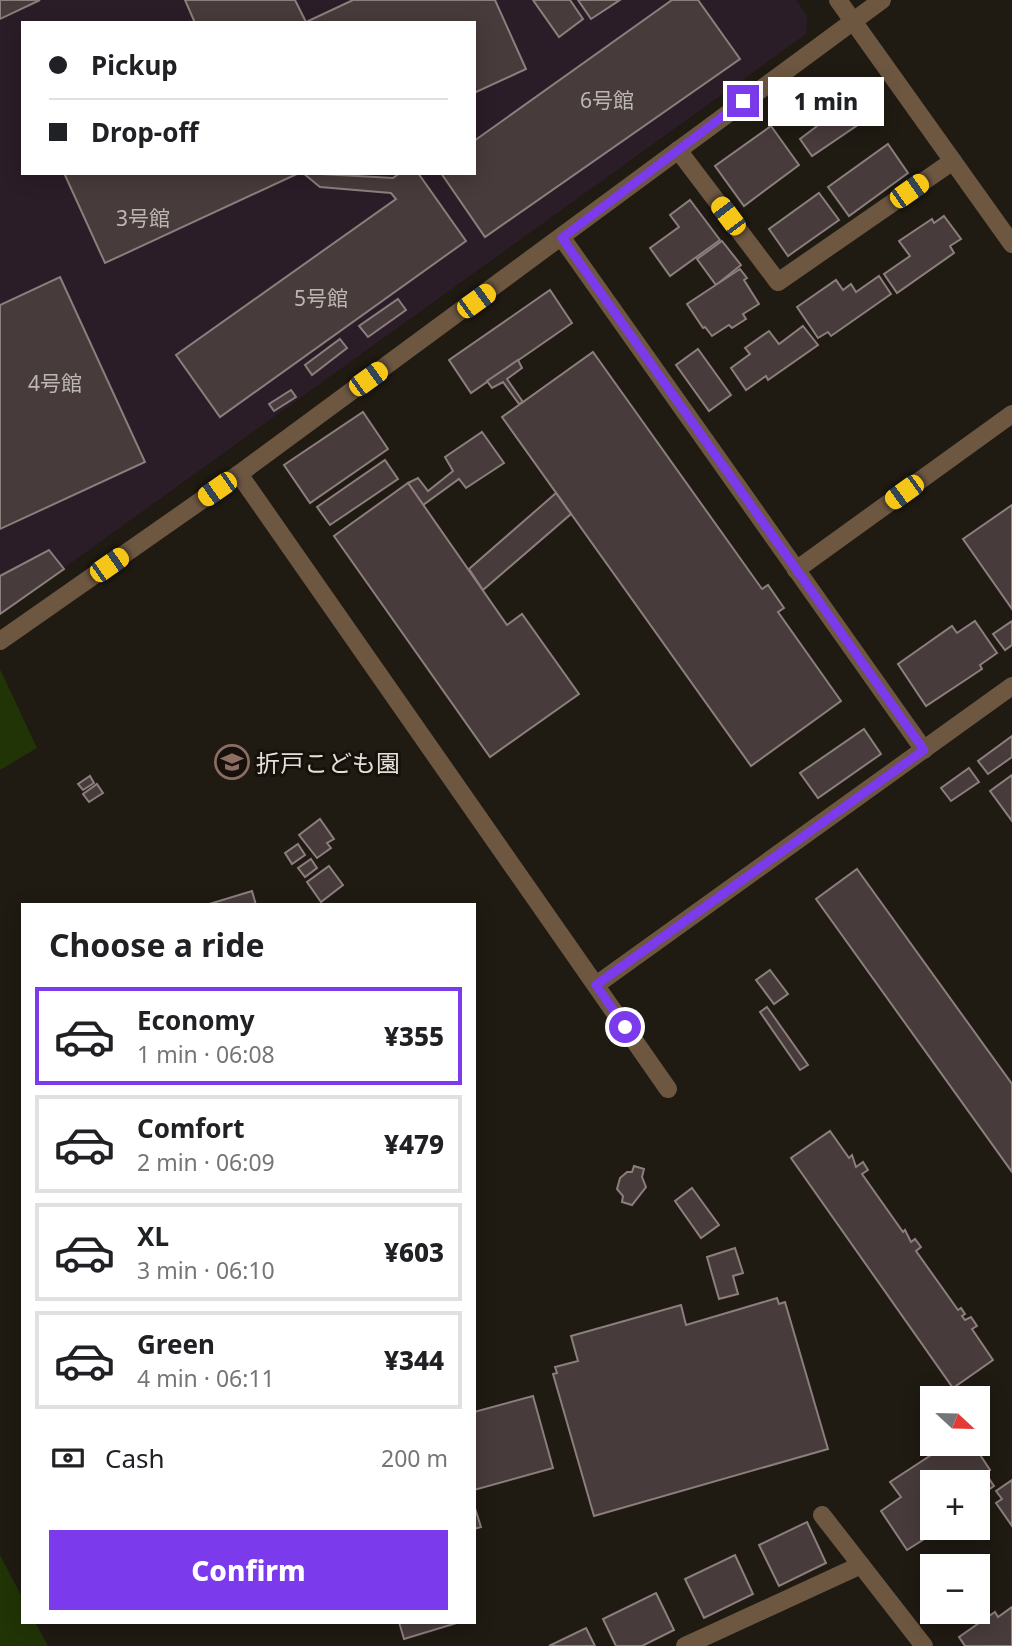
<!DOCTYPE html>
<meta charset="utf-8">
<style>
:root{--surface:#fff;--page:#f2f2f2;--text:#202124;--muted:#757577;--line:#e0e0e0;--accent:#7c3aed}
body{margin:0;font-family:"Noto Sans","Noto Sans JP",sans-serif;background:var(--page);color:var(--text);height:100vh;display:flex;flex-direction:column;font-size:26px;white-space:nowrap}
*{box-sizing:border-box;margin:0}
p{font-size:23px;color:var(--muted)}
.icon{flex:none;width:38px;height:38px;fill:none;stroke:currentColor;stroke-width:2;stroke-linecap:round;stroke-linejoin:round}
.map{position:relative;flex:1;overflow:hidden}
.sheet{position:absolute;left:21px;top:903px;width:455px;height:721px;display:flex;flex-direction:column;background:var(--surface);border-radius:0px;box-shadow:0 4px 18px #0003}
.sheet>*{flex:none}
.banner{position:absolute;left:21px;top:21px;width:455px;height:154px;border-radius:0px;box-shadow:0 4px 18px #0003;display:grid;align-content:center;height:154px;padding:0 28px;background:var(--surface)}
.needle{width:46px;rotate:112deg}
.buttons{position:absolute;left:920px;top:1386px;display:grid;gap:14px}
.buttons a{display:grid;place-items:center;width:70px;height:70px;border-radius:0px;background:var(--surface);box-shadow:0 4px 18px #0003;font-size:35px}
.end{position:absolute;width:32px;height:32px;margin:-16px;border:9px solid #7c3aed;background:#fff;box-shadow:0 0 0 4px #fff}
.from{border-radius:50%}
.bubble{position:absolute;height:49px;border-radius:0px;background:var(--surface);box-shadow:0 4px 18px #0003;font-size:23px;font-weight:800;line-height:49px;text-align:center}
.car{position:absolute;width:21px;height:42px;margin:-21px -10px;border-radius:9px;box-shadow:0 0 5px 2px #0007;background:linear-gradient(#f5c518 24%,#345 0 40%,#f5c518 0 76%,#345 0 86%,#f5c518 0)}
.banner b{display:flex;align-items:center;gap:24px;height:66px;font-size:26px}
.banner b+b{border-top:2px solid var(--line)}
.banner i{width:18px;height:18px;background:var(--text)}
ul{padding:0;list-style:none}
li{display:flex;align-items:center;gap:21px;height:98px;margin:0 14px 10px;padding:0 14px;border:4px solid var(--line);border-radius:0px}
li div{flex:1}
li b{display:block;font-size:26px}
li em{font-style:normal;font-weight:800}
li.on{border-color:var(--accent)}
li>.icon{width:63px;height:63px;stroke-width:1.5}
h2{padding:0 28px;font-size:32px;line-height:84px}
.pay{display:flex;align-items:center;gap:18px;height:77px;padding:0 28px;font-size:26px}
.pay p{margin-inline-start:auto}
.cta{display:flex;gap:14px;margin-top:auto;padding:14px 28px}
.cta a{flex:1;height:80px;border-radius:0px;background:var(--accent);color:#fff;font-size:28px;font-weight:800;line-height:80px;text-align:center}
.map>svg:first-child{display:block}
.education{fill:#2b1d28;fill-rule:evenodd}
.green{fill:#213406}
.building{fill:#483b3b;stroke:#8c7e7d;stroke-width:2}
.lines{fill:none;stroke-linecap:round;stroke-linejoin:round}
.service{stroke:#6d5741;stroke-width:18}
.minor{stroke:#6d5741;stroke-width:18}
.tertiary{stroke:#6d5741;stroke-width:18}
.route{stroke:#7c3aed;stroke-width:9}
.labels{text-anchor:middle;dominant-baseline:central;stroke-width:6;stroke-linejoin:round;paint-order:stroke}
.number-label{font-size:21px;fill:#bdb7b2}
.poi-label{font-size:24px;fill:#e4e0da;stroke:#16110a;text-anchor:start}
</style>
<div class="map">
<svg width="1012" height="1646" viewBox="0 0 1012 1646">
<rect width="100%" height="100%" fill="#1f1a12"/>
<path class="education" d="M0,0H796L807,16L806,34L0,614ZM23,23H474V173H23Z"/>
<g class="green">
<polygon points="0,669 37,748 0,770"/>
<polygon points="0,1555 23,1599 23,1622 35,1622 48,1646 0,1646"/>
</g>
<g class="building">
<polygon points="0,0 40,0 0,19"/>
<polygon points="185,0 295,0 306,22 195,23"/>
<polygon points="353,0 495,0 526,69 474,93 474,23 304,23"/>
<polygon points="533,0 570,0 583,19 559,37"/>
<polygon points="578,0 620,0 591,19"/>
<polygon points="672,0 698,0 740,59 485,237 441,173 474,173 474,141"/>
<polygon points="852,82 874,114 812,156 800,139 825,120 816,106"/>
<polygon points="771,126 799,165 744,206 715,166"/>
<polygon points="888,144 908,173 849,216 828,187"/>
<polygon points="64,173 299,173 105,263"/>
<polygon points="303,173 393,178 400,173 418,173 466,241 220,417 176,355 396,199 391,193 320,187"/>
<polygon points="819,193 839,220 788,256 769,229"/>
<polygon points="690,200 720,240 670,276 650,248 679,227 670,215"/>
<polygon points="944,216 961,239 950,246 954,253 897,293 884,274 910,256 899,241 932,219 934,223"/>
<polygon points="722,241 741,265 716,285 697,259"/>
<polygon points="740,269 747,278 744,280 759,304 743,314 746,319 732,328 729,325 712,336 705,327 703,328 687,304"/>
<polygon points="879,276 891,294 831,336 828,332 818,338 797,307 836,280 843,290 851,284 856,292"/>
<polygon points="60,277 145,462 0,529 0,305"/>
<polygon points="550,290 572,323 471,393 449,360"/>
<polygon points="398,299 406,310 368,337 359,326"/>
<polygon points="803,326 818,345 768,380 766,376 746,390 731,368 750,354 745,348 769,331 779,344"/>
<polygon points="340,339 347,348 312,375 305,365"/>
<polygon points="698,349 731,395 709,411 676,365"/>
<polygon points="593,352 762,589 768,585 784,608 778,612 841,701 751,766 502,417"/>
<polygon points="518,360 522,368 507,379 523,402 519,404 503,382 492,388 487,381"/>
<polygon points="291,390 296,397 274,411 269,404"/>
<polygon points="363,412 388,449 310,503 284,465"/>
<polygon points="482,432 504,463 466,488 459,479 423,505 408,483 418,478 428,491 453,471 445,457"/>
<polygon points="385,460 398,479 330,525 317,507"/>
<polygon points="408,483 507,625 522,614 579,694 490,757 334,536"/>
<polygon points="556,493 571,514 483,590 469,569"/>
<polygon points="1012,505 1012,609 963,539"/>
<polygon points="49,550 64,569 0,614 0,576"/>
<polygon points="975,621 997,653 980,665 982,669 926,706 898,664 952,626 957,633"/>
<polygon points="1012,621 1012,645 1005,650 993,634"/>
<polygon points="864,729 881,754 818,798 800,773"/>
<polygon points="1012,736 1012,757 988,774 978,761"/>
<polygon points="969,768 979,782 951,801 941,788"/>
<polygon points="1012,775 1012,821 990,791"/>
<polygon points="90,776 94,783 83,790 78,784"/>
<polygon points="97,784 103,793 89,802 83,794"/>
<polygon points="320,819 334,839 327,843 331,848 317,858 299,835"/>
<polygon points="298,844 305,855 292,864 285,853"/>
<polygon points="311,859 317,868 305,877 298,868"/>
<polygon points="329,866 343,885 321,902 307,882"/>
<polygon points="857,869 1012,1084 1012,1172 816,899"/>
<polygon points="252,891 256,905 206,905"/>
<polygon points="770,970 788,994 774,1004 756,980"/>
<polygon points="767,1007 808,1065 800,1070 760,1012"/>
<polygon points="830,1131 849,1158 852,1155 856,1167 863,1162 868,1170 862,1174 903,1232 905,1230 911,1242 915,1239 921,1247 916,1251 958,1310 961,1308 965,1314 962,1316 965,1320 971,1317 977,1326 972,1329 993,1360 953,1388 791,1158"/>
<polygon points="634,1166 644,1169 642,1177 646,1187 632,1205 622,1202 623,1196 617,1189 620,1178 627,1172 632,1172"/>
<polygon points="692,1188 719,1225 701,1238 675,1201"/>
<polygon points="735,1248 743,1273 733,1276 738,1294 719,1299 707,1257"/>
<polygon points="777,1298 779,1304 785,1302 828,1449 594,1516 553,1374 557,1373 555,1367 578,1361 571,1336 681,1305 686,1325"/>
<polygon points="533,1396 553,1468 474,1490 474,1412"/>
<polygon points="948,1444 973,1444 990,1470 971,1482 933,1482 933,1528 948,1528 937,1535 934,1533 907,1550 881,1511 901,1497 890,1482"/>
<polygon points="988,1477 994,1486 978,1497 978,1483"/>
<polygon points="1012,1480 1012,1526 996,1503 1002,1499 996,1491"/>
<polygon points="474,1505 481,1527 474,1529"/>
<polygon points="807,1522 826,1563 779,1586 759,1545"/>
<polygon points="735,1555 753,1594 704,1618 685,1579"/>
<polygon points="656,1593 674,1630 642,1646 616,1646 603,1619"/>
<polygon points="1012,1607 1012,1646 965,1646 959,1637 995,1612 998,1617"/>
<polygon points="399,1622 460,1622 404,1639"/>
<polygon points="586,1628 595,1646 549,1646"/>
</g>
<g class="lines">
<g class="service">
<polyline points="678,150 778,282 953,161"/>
<polyline points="562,238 924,750"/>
<polyline points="796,570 1012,414"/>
</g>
<g class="minor">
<polyline points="239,474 668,1089"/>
<polyline points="0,641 239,474 882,0"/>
<polyline points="596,985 1012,686"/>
<polyline points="822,1515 924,1646"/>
<polyline points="685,1646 861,1565"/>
</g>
<polyline class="tertiary" points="838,0 1012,244"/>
</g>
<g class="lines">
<polyline class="route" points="625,1027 596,985 924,750 562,238 743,101"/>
</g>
<defs>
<g id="school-ring" transform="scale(1.75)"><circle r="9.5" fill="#16110a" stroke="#8d6e63" stroke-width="1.5"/><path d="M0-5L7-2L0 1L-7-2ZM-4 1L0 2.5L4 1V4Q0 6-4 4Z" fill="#8d6e63"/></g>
</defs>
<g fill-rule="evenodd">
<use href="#school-ring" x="232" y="762"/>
</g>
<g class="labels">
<g class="number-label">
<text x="607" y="100">6号館</text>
<text x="143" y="218">3号館</text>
<text x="321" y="298">5号館</text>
<text x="55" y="383">4号館</text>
</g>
<g class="poi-label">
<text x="256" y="762">折戸こども園</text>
</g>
</g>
</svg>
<div class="buttons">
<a><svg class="needle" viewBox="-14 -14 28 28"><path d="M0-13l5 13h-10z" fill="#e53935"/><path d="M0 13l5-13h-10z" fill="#757577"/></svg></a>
<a>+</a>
<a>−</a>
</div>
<i class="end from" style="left:625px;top:1027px"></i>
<i class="end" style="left:743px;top:101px"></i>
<div class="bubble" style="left:768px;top:77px;width:116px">1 min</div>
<i class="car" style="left:909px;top:191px;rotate:55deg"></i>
<i class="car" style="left:728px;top:216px;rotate:323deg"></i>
<i class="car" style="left:476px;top:301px;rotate:54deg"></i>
<i class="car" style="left:368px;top:379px;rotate:54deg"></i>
<i class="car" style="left:217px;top:489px;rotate:235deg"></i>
<i class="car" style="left:904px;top:492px;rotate:234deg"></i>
<i class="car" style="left:109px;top:565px;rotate:55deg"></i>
<div class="banner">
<b><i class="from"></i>Pickup</b>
<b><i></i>Drop-off</b>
</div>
<section class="sheet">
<h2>Choose a ride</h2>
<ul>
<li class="on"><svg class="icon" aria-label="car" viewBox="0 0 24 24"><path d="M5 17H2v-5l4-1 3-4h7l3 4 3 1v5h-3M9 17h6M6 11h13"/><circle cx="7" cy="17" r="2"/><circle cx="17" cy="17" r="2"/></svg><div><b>Economy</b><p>1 min · 06:08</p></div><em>¥355</em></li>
<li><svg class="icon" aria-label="car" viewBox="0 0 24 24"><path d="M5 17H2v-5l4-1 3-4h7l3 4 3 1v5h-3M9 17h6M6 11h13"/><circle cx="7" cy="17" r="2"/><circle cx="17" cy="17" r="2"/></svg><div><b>Comfort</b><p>2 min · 06:09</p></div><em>¥479</em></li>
<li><svg class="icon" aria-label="car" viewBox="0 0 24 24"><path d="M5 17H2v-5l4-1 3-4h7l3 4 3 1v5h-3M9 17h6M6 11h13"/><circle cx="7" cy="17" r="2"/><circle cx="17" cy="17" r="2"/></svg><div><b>XL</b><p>3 min · 06:10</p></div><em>¥603</em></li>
<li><svg class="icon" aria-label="car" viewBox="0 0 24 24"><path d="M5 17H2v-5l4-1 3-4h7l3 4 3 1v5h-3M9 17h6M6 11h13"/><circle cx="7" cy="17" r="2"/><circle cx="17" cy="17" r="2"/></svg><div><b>Green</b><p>4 min · 06:11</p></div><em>¥344</em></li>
</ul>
<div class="pay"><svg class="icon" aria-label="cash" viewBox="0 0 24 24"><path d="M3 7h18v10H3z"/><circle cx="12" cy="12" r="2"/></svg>Cash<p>200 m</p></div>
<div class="cta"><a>Confirm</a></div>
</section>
</div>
